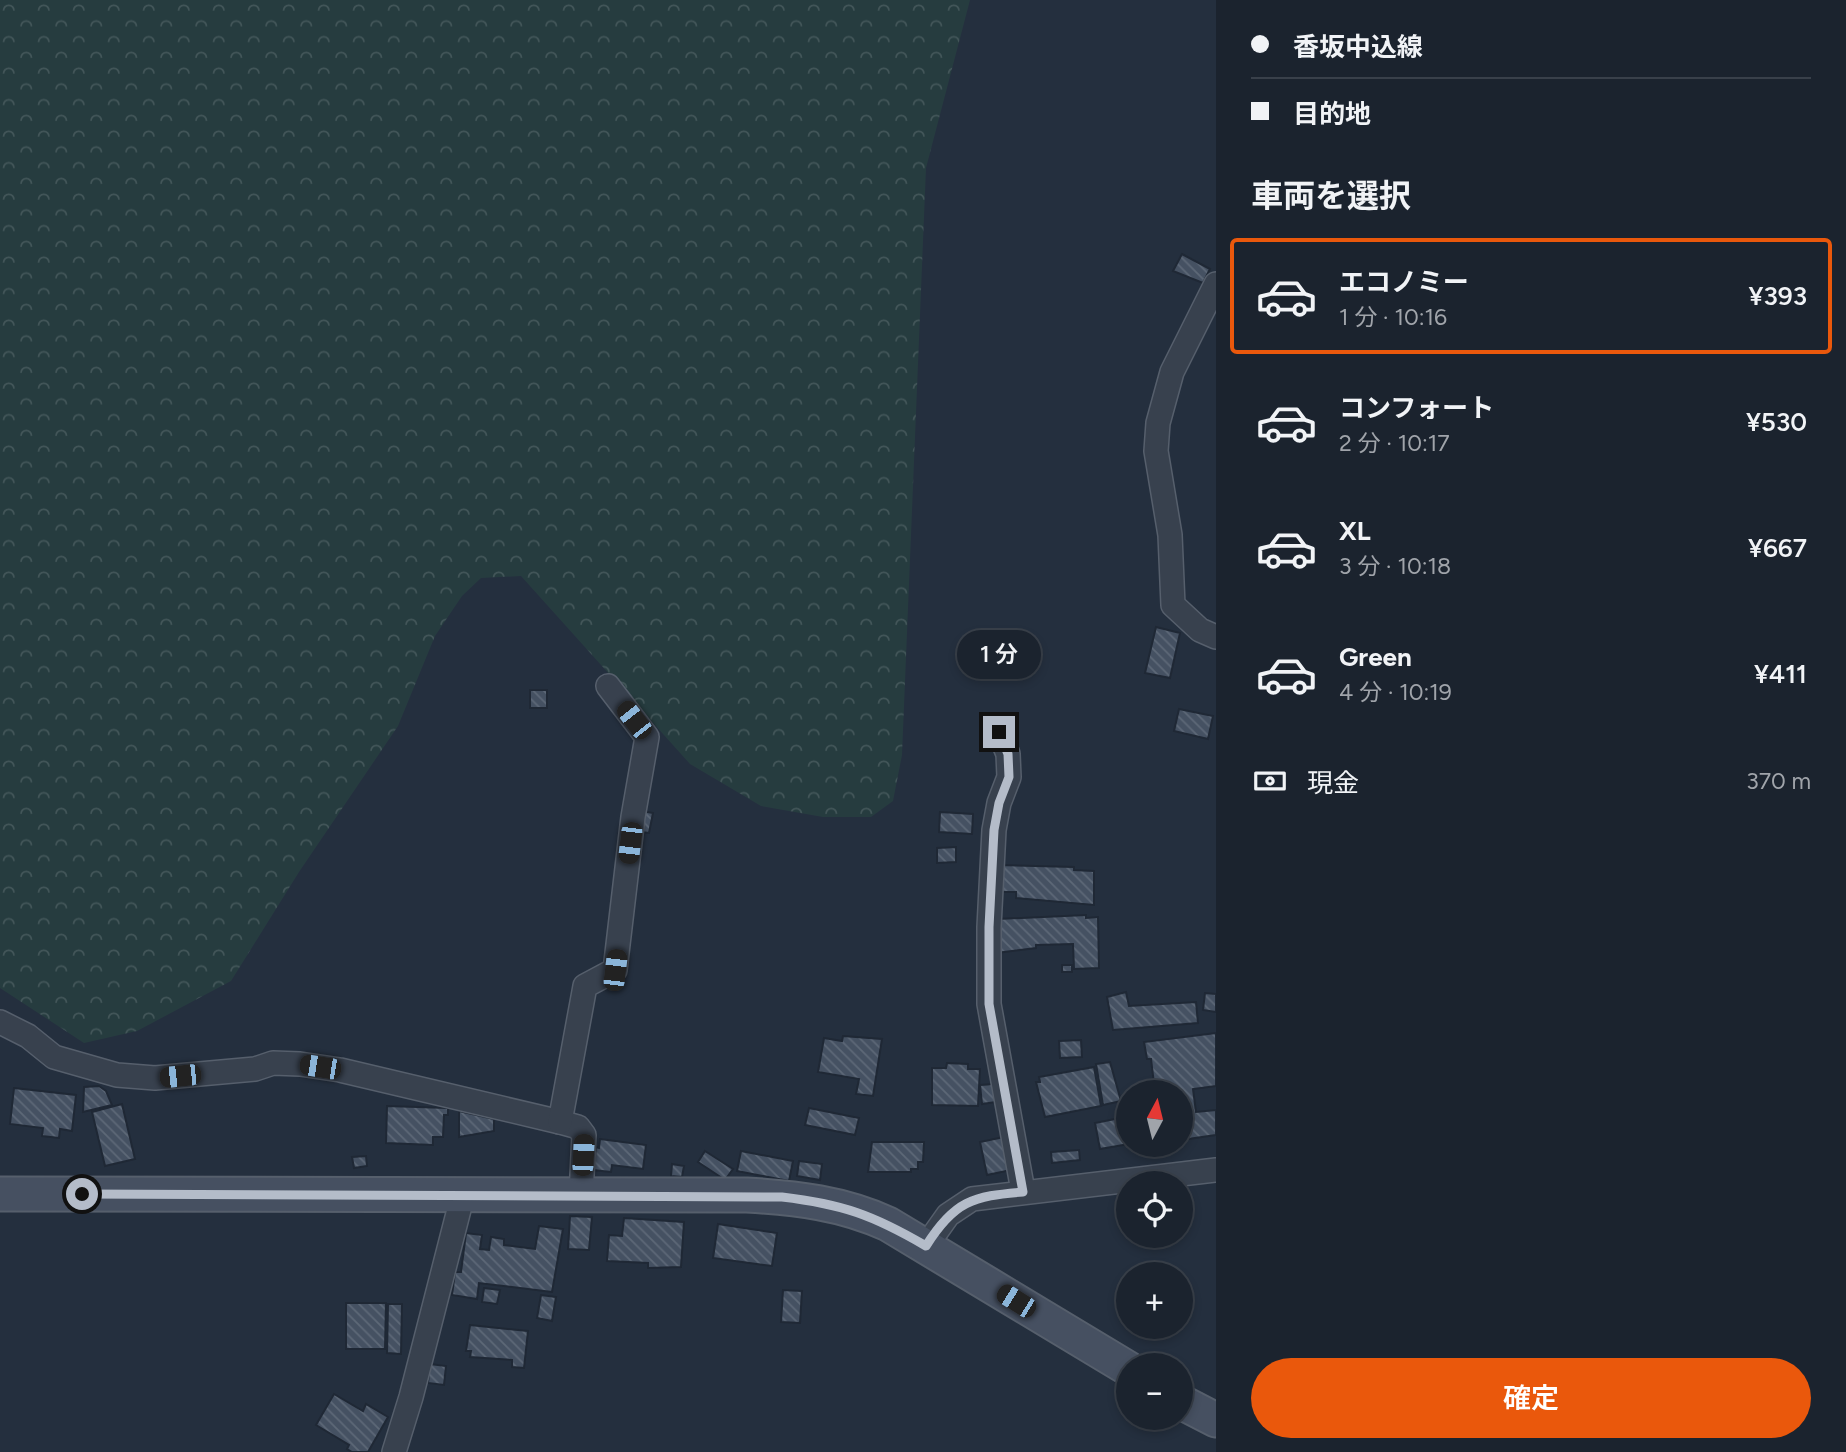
<!DOCTYPE html>
<html lang="ja">
<meta charset="utf-8">
<style>
:root{--surface:#1b232e;--page:#242b36;--text:#f1f3f6;--muted:#a0a4aa;--line:#39404a;--accent:#ea580c}
body{margin:0;font-family:Figtree,"Noto Sans JP",sans-serif;background:var(--page);color:var(--text);height:100vh;display:flex;flex-direction:column;font-size:26px;white-space:nowrap}
*{box-sizing:border-box;margin:0}
p{font-size:23px;color:var(--muted)}
.icon{flex:none;width:38px;height:38px;fill:none;stroke:currentColor;stroke-width:2;stroke-linecap:round;stroke-linejoin:round}
.map{position:relative;flex:1;overflow:hidden}
.details{display:flex;flex-direction:column;background:var(--surface);width:630px}
.details>*{flex:none}
.hud{display:grid;align-content:center;height:154px;padding:0 35px;background:var(--surface)}
.needle{width:46px;rotate:7deg}
.tools{position:absolute;left:1116px;top:1080px;display:grid;gap:14px}
.tools a{display:grid;place-items:center;width:77px;height:77px;border-radius:50%;background:var(--surface);box-shadow:0 4px 10px #0003,0 0 0 2px var(--line);font-size:35px}
.end{position:absolute;width:32px;height:32px;margin:-16px;border:9px solid #b4bcc9;background:#111;box-shadow:0 0 0 4px #111}
.from{border-radius:50%}
.bubble{position:absolute;height:49px;border-radius:24px;background:var(--surface);box-shadow:0 4px 10px #0003,0 0 0 2px var(--line);font-size:23px;font-weight:600;line-height:49px;text-align:center}
.car{position:absolute;width:21px;height:42px;margin:-21px -10px;border-radius:9px;box-shadow:0 0 5px 2px #0007;background:linear-gradient(#222 24%,#8ab4d8 0 40%,#222 0 76%,#8ab4d8 0 86%,#222 0)}
.hud b{display:flex;align-items:center;gap:24px;height:66px;font-size:26px}
.hud b+b{border-top:2px solid var(--line)}
.hud i{width:18px;height:18px;background:var(--text)}
ul{padding:0;list-style:none}
li{display:flex;align-items:center;gap:21px;height:116px;margin:0 14px 10px;padding:0 21px;border:4px solid transparent;border-radius:7px}
li div{flex:1}
li b{display:block;font-size:26px}
li em{font-style:normal;font-weight:600}
li.current{border-color:var(--accent)}
li>.icon{width:63px;height:63px;stroke-width:1.5}
h2{padding:0 35px;font-size:32px;line-height:84px}
.pay{display:flex;align-items:center;gap:18px;height:77px;padding:0 35px;font-size:26px}
.pay p{margin-inline-start:auto}
.action{display:flex;gap:14px;margin-top:auto;padding:14px 35px}
.action a{flex:1;height:80px;border-radius:42px;background:var(--accent);color:#fff;font-size:28px;font-weight:600;line-height:80px;text-align:center}
main{display:flex;flex:1;min-height:0}
.map>svg:first-child{display:block}
.forest{fill:url(#forest-crowns)}
.building{fill:url(#building-back-hatch);stroke:#1f2835;stroke-width:2}
.lines{fill:none;stroke-linecap:round;stroke-linejoin:round}
.minor-casing{stroke:#565f6c;stroke-width:26}
.secondary-casing{stroke:#565f6c;stroke-width:37}
.minor{stroke:#38414e;stroke-width:23}
.secondary{stroke:#465061;stroke-width:33}
.route{stroke:#b4bcc9;stroke-width:9}
</style>
<main>
<div class="map">
<svg width="1216" height="1452" viewBox="0 0 1216 1452">
<defs>
<pattern id="forest-crowns" width="20" height="18" patternUnits="userSpaceOnUse" patternTransform="scale(1.75)"><rect width="20" height="18" fill="#263c3f"/><path d="M2 6a3 3 0 1 1 6 0M12 15a3 3 0 1 1 6 0" fill="none" stroke="#435659"/></pattern>
<pattern id="building-back-hatch" width="6" height="6" patternUnits="userSpaceOnUse" patternTransform="scale(1.75)"><rect width="6" height="6" fill="#455162"/><path d="M-1 5l2 2M0 0l6 6M5-1l2 2" fill="none" stroke="#5d6877"/></pattern>
</defs>
<rect width="100%" height="100%" fill="#242f3e"/>
<polygon class="forest" points="0,0 970,0 926,168 902,755 893,801 871,817 823,817 761,806 690,764 521,576 481,578 462,596 435,636 398,726 299,872 231,981 137,1031 84,1043 0,988"/>
<g class="building">
<polygon points="1182,254 1210,269 1203,283 1173,271"/>
<polygon points="1156,627 1180,633 1170,678 1145,673"/>
<rect x="530" y="690" width="17" height="18"/>
<polygon points="1179,709 1213,716 1208,739 1174,731"/>
<polygon points="642,811 653,813 649,833 641,832"/>
<polygon points="940,812 973,814 972,834 939,832"/>
<polygon points="956,847 956,862 937,863 937,848"/>
<polygon points="998,865 1074,867 1074,870 1094,871 1094,905 1016,898 1016,892 997,892"/>
<polygon points="1086,915 1086,918 1098,917 1099,968 1074,969 1073,944 1036,945 1036,948 996,953 997,919"/>
<rect x="1062" y="965" width="10" height="7"/>
<polygon points="1126,992 1129,1006 1196,1002 1198,1023 1113,1030 1107,997"/>
<polygon points="1205,993 1216,994 1216,1012 1203,1010"/>
<polygon points="1216,1033 1216,1086 1193,1089 1196,1112 1216,1110 1216,1135 1181,1140 1181,1092 1155,1092 1151,1059 1147,1059 1144,1042"/>
<polygon points="843,1036 882,1039 873,1096 856,1094 859,1079 818,1072 824,1038 842,1041"/>
<polygon points="1081,1040 1082,1057 1060,1058 1059,1041"/>
<polygon points="1110,1062 1121,1101 1103,1105 1096,1064"/>
<polygon points="947,1063 968,1064 968,1069 980,1069 978,1106 932,1105 932,1068 946,1068"/>
<polygon points="1094,1067 1101,1106 1045,1117 1036,1082 1040,1082 1039,1077"/>
<polygon points="994,1084 996,1102 982,1104 980,1085"/>
<polygon points="99,1086 106,1091 112,1105 83,1112 84,1087"/>
<polygon points="14,1088 76,1095 72,1131 60,1129 59,1138 42,1136 43,1128 10,1124"/>
<polygon points="122,1104 135,1159 105,1166 92,1112"/>
<polygon points="387,1106 448,1108 448,1115 444,1115 443,1137 433,1137 433,1145 386,1143"/>
<polygon points="809,1108 859,1118 855,1135 805,1125"/>
<polygon points="459,1111 494,1119 494,1131 459,1137"/>
<polygon points="1125,1117 1129,1144 1100,1149 1095,1123"/>
<polygon points="1004,1137 1011,1170 987,1175 980,1142"/>
<polygon points="600,1139 646,1145 643,1169 612,1165 611,1172 593,1170 596,1147 599,1148"/>
<polygon points="872,1142 924,1142 923,1162 918,1162 918,1169 911,1169 911,1172 868,1172"/>
<polygon points="1079,1150 1080,1160 1052,1163 1051,1152"/>
<polygon points="705,1151 733,1169 725,1180 698,1162"/>
<polygon points="741,1151 793,1161 789,1181 737,1171"/>
<polygon points="366,1156 367,1166 354,1168 352,1157"/>
<polygon points="799,1161 822,1164 820,1180 797,1176"/>
<polygon points="672,1164 684,1166 682,1177 671,1176"/>
<polygon points="570,1216 592,1217 589,1250 568,1249"/>
<polygon points="624,1218 684,1222 681,1267 648,1268 648,1263 607,1261 609,1235 622,1236"/>
<polygon points="718,1224 777,1233 772,1266 713,1258"/>
<polygon points="539,1226 563,1229 552,1292 479,1283 477,1299 452,1295 455,1272 461,1272 466,1233 482,1235 480,1249 489,1250 491,1237 504,1239 504,1245 535,1249"/>
<polygon points="484,1288 500,1290 497,1304 482,1302"/>
<polygon points="783,1290 802,1291 800,1323 781,1322"/>
<polygon points="541,1295 556,1297 552,1321 537,1318"/>
<polygon points="346,1303 386,1303 385,1349 346,1349"/>
<polygon points="388,1304 402,1304 401,1354 387,1353"/>
<polygon points="470,1325 528,1331 524,1368 512,1367 512,1360 470,1357 471,1351 466,1351"/>
<polygon points="430,1364 446,1366 444,1385 428,1383"/>
<polygon points="334,1394 363,1411 366,1404 388,1417 368,1452 352,1452 347,1449 349,1445 316,1425"/>
</g>
<g class="lines">
<g class="minor-casing">
<g id="minor">
<polyline points="1216,284 1172,372 1158,423 1156,451 1170,535 1173,605 1200,630 1216,637"/>
<polyline points="999,732 1008,754 1009,777 999,803 994,830 989,927 989,1004 1023,1191"/>
<polyline points="0,1022 28,1036 54,1057 117,1075 155,1078 255,1069 273,1063 300,1064 340,1070 560,1122 578,1127 584,1135 581,1195"/>
<polyline points="560,1122 585,986 615,970 633,817 647,737 608,686"/>
<polyline points="926,1246 948,1215 972,1199 1216,1170"/>
<polyline points="394,1452 411,1397 463,1194"/>
</g>
</g>
<g class="secondary-casing">
<g id="secondary">
<path d="M0,1194L747,1195C797,1198 842,1203 888,1224L1129,1369"/>
<polyline points="1181,1402 1216,1420"/>
</g>
</g>
<use href="#minor" class="minor"/>
<use href="#secondary" class="secondary"/>
</g>
<g class="lines">
<path class="route" d="M82,1194L782,1197C842,1204 873,1215 926,1246C954,1201 973,1196 1023,1192L989,1004V927L994,830L999,803L1009,777L1008,754L999,732"/>
</g>
</svg>
<div class="tools">
<a><svg class="needle" viewBox="-14 -14 28 28"><path d="M0-13l5 13h-10z" fill="#e53935"/><path d="M0 13l5-13h-10z" fill="#a0a4aa"/></svg></a>
<a><svg class="icon" aria-label="locate" viewBox="0 0 24 24"><circle cx="12" cy="12" r="6"/><path d="M12 2v4M12 18v4M2 12h4M18 12h4"/></svg></a>
<a>+</a>
<a>−</a>
</div>
<i class="end from" style="left:82px;top:1194px"></i>
<i class="end" style="left:999px;top:732px"></i>
<div class="bubble" style="left:957px;top:630px;width:84px">1 分</div>
<i class="car" style="left:634px;top:720px;rotate:322deg"></i>
<i class="car" style="left:630px;top:843px;rotate:187deg"></i>
<i class="car" style="left:615px;top:970px;rotate:7deg"></i>
<i class="car" style="left:320px;top:1067px;rotate:279deg"></i>
<i class="car" style="left:180px;top:1076px;rotate:264deg"></i>
<i class="car" style="left:583px;top:1155px;rotate:3deg"></i>
<i class="car" style="left:1016px;top:1301px;rotate:302deg"></i>
</div>
<section class="details">
<div class="hud">
<b><i class="from"></i>香坂中込線</b>
<b><i></i>目的地</b>
</div>
<h2>車両を選択</h2>
<ul>
<li class="current"><svg class="icon" aria-label="car" viewBox="0 0 24 24"><path d="M5 17H2v-5l4-1 3-4h7l3 4 3 1v5h-3M9 17h6M6 11h13"/><circle cx="7" cy="17" r="2"/><circle cx="17" cy="17" r="2"/></svg><div><b>エコノミー</b><p>1 分 · 10:16</p></div><em>¥393</em></li>
<li><svg class="icon" aria-label="car" viewBox="0 0 24 24"><path d="M5 17H2v-5l4-1 3-4h7l3 4 3 1v5h-3M9 17h6M6 11h13"/><circle cx="7" cy="17" r="2"/><circle cx="17" cy="17" r="2"/></svg><div><b>コンフォート</b><p>2 分 · 10:17</p></div><em>¥530</em></li>
<li><svg class="icon" aria-label="car" viewBox="0 0 24 24"><path d="M5 17H2v-5l4-1 3-4h7l3 4 3 1v5h-3M9 17h6M6 11h13"/><circle cx="7" cy="17" r="2"/><circle cx="17" cy="17" r="2"/></svg><div><b>XL</b><p>3 分 · 10:18</p></div><em>¥667</em></li>
<li><svg class="icon" aria-label="car" viewBox="0 0 24 24"><path d="M5 17H2v-5l4-1 3-4h7l3 4 3 1v5h-3M9 17h6M6 11h13"/><circle cx="7" cy="17" r="2"/><circle cx="17" cy="17" r="2"/></svg><div><b>Green</b><p>4 分 · 10:19</p></div><em>¥411</em></li>
</ul>
<div class="pay"><svg class="icon" aria-label="cash" viewBox="0 0 24 24"><path d="M3 7h18v10H3z"/><circle cx="12" cy="12" r="2"/></svg>現金<p>370 m</p></div>
<div class="action"><a>確定</a></div>
</section>
</main>
